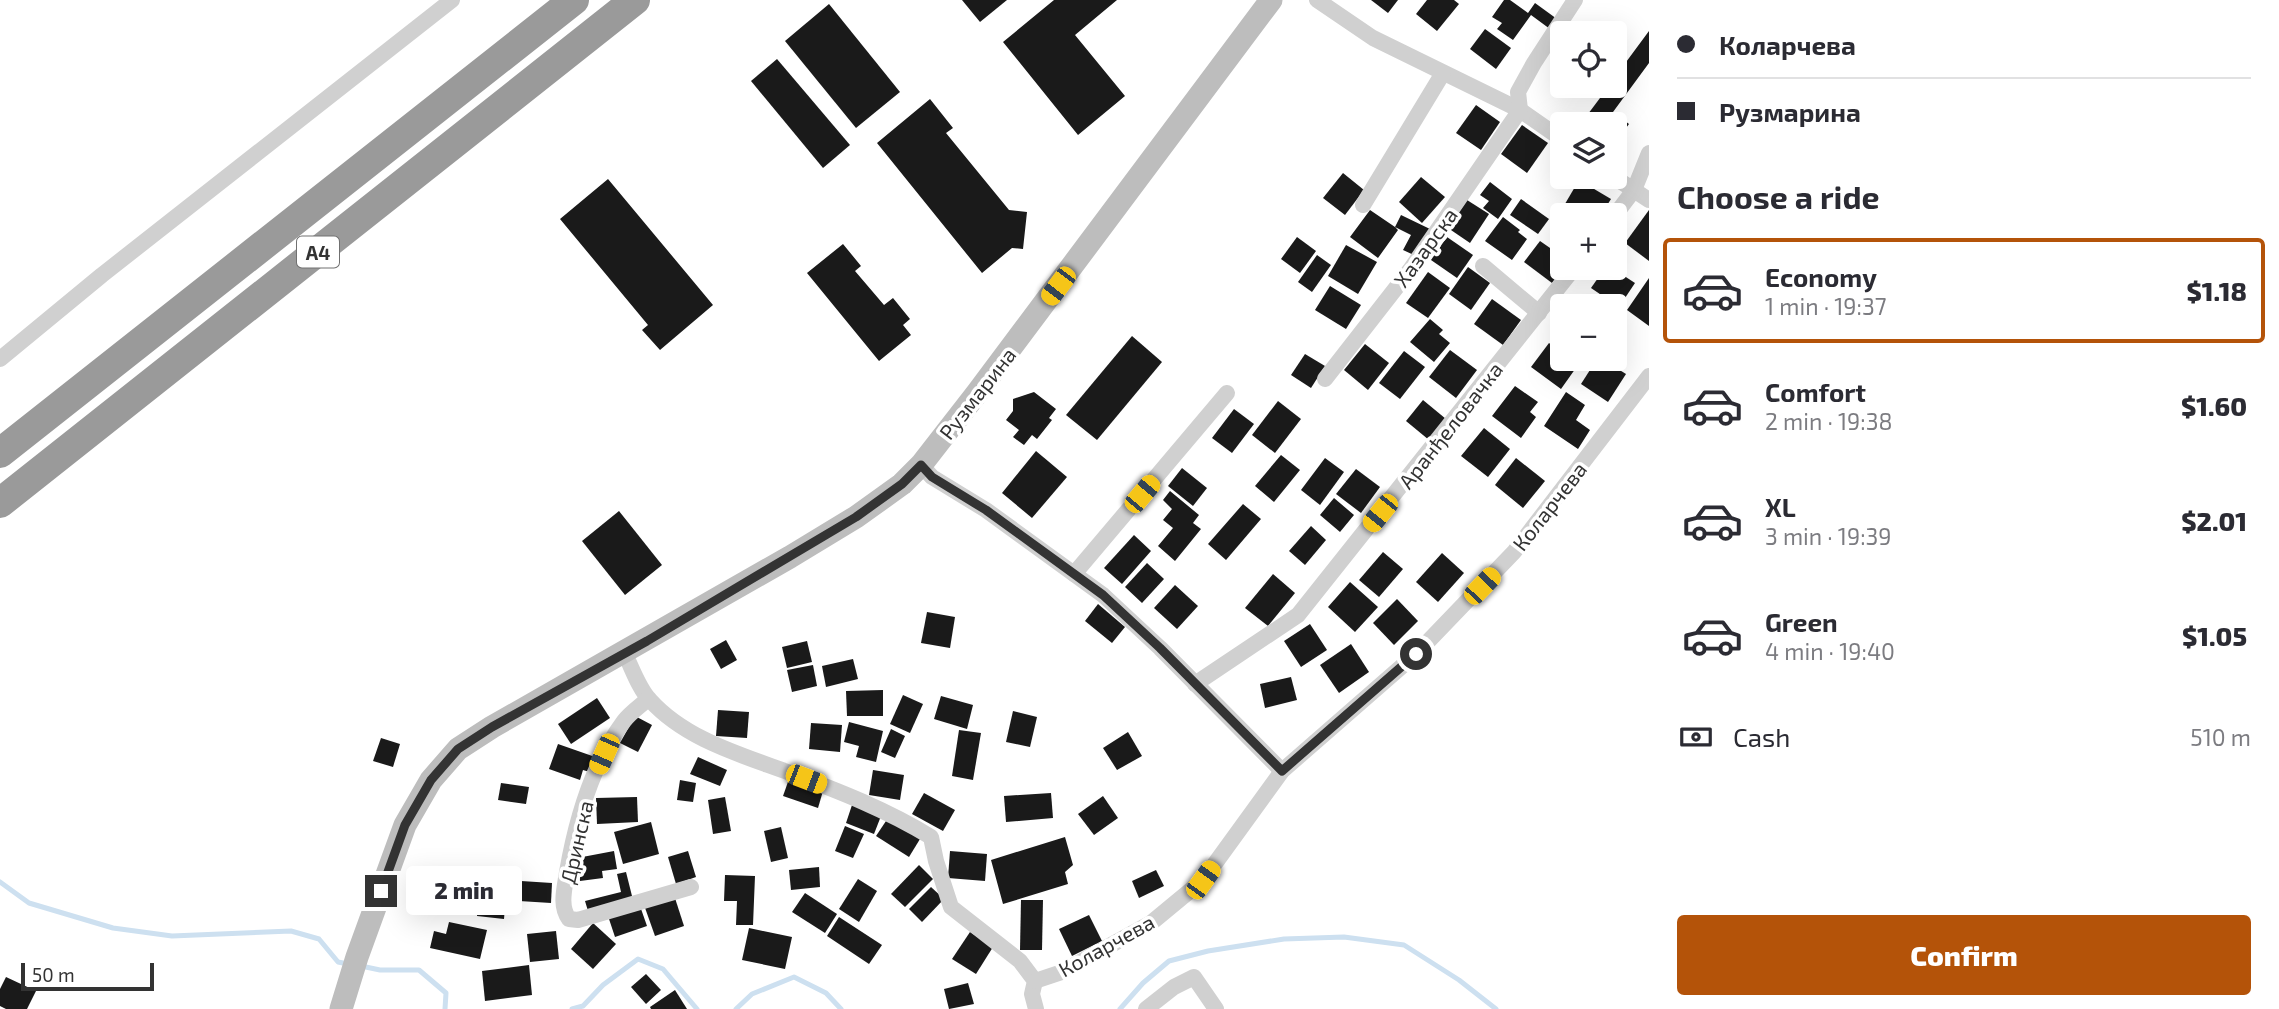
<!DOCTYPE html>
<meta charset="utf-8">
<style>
:root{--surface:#fff;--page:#f2f2f3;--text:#2b2b33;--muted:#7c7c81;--line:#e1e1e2;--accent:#b45309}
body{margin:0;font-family:"Exo 2",sans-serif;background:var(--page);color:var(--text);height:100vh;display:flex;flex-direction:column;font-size:26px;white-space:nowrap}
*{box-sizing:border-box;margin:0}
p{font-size:23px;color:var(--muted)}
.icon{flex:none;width:38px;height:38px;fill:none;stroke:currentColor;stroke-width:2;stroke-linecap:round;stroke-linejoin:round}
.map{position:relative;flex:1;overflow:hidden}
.drawer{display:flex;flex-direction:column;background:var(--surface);width:630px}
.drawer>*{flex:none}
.guide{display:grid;align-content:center;height:154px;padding:0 28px;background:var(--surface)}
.buttons{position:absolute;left:1550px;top:21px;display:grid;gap:14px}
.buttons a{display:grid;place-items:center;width:77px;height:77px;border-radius:7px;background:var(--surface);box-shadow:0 7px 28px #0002;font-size:35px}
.scale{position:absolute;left:21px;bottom:18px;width:133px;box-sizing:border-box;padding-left:7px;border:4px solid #333;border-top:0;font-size:19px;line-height:24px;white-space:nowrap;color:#333;-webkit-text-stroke:5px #fff;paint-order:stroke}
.end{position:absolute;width:32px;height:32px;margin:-16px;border:9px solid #333;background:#fff;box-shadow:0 0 0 4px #fff}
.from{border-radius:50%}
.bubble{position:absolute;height:49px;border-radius:7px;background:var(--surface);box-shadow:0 7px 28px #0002;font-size:23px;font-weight:800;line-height:49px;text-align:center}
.car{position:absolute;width:21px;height:42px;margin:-21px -10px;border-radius:9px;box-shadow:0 0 5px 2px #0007;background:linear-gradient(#f5c518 24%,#345 0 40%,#f5c518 0 76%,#345 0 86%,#f5c518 0)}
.guide b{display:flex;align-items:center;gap:24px;height:66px;font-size:26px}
.guide b+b{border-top:2px solid var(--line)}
.guide i{width:18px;height:18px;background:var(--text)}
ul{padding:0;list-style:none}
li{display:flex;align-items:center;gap:21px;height:105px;margin:0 14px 10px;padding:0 14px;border:4px solid transparent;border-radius:7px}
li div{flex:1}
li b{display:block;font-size:26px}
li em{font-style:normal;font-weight:800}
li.active{border-color:var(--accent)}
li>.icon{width:63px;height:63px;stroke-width:1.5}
h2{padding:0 28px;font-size:32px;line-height:84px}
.pay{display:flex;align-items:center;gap:18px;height:77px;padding:0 28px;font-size:26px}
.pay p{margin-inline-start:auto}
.cta{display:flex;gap:14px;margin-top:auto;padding:14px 28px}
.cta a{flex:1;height:80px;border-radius:7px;background:var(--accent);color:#fff;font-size:28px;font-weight:800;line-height:80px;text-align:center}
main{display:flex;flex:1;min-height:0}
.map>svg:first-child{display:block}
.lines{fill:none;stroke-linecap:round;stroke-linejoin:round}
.stream{stroke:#cde0f0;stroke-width:5}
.building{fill:#1a1a1a}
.street{stroke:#d0d0d0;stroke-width:16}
.secondary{stroke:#bdbdbd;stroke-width:23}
.highway{stroke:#9a9a9a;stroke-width:30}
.route{stroke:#333;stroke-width:9}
.labels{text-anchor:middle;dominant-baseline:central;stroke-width:7;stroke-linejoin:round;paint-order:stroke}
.shield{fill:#fff;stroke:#707070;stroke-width:2}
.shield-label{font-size:19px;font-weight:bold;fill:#333}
.street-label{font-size:21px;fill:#333;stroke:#fff}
</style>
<main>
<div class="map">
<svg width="1649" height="1009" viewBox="0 0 1649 1009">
<rect width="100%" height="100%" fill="#fff"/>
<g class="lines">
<g class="stream">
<polyline points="0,882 29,903 113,928 172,936 291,931 319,939 338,962 348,964"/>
<polyline points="361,966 380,970 419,970 446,993 445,1009"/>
<polyline points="572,1009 583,1006 603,985 638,959 663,969 697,1009"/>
<polyline points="736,1009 752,994 794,977 826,993 841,1009"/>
<polyline points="1120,1009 1143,983 1169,961 1208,951 1284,939 1344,937 1404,945 1459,980 1496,1009"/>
</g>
</g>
<g class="building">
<polygon points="962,0 1007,0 980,22"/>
<polygon points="1054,0 1117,0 1075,35 1125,96 1078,135 1003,42"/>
<polygon points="1371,0 1398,0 1388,13"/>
<polygon points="1427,0 1454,0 1459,4 1437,31 1416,14"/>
<polygon points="1504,0 1510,0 1528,13 1535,3 1557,19 1550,29 1531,15 1513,40 1497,29 1502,23 1492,17"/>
<polygon points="829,4 900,92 856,128 785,41"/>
<polygon points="1485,29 1511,48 1496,69 1470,49"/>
<polygon points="1649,31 1649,63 1613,112 1629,124 1615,143 1615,124 1586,124 1582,122 1609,86 1615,86 1615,77"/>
<polygon points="777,59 850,145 823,168 751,81"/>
<polygon points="930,99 953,128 946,133 1009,210 1027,212 1023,249 1012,248 982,273 877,143"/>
<polygon points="1476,105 1500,122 1481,150 1456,133"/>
<polygon points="1522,125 1548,143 1527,173 1501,154"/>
<polygon points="1343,173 1364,190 1345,215 1323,198"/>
<polygon points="1421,177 1445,197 1422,223 1399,202"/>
<polygon points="608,179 713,305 660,350 642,330 648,325 560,219"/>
<polygon points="1579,180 1611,199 1601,215 1573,215 1562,209"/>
<polygon points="1490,182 1512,199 1498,219 1483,208 1489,201 1480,195"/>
<polygon points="1521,199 1549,219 1538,234 1510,215"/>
<polygon points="1467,200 1489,214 1470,243 1448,228"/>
<polygon points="1370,210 1395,227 1401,215 1430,229 1416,256 1403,250 1411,235 1395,227 1398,230 1378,258 1350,237"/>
<polygon points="1649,210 1649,261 1625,243"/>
<polygon points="1503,217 1520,230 1518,232 1527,239 1512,260 1485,241"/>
<polygon points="1297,237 1316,251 1300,273 1281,259"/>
<polygon points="1447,237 1473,255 1457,278 1431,260"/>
<polygon points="1540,241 1563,257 1563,268 1552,283 1524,262"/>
<polygon points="843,244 861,266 855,271 884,305 893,298 910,319 903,325 911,335 879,361 807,273"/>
<polygon points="1346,245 1377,262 1358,294 1328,276"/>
<polygon points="1317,255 1331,265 1312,292 1298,282"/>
<polygon points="1468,267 1490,283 1471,310 1449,294"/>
<polygon points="1605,268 1612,268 1635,283 1619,307 1591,288"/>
<polygon points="1428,272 1450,288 1428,318 1406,303"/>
<polygon points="1649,278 1649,326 1627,310"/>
<polygon points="1330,286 1361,305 1346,329 1315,310"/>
<polygon points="1492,299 1521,320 1503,345 1474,324"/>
<polygon points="1430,319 1443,330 1439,334 1450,343 1434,362 1410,342"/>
<polygon points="1132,336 1162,362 1097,440 1066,415"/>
<polygon points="1549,343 1563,354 1563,359 1570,359 1578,365 1561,389 1531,367"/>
<polygon points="1365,344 1389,363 1368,390 1344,370"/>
<polygon points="1450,350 1477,370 1456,398 1429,377"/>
<polygon points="1404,351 1425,367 1400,399 1379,383"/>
<polygon points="1305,354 1325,366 1311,388 1291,375"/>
<polygon points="1597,359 1602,359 1626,374 1608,402 1581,384"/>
<polygon points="1515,386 1538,402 1530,412 1536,417 1521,438 1492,416"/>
<polygon points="1034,392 1056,409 1049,418 1052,420 1037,439 1032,435 1024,445 1013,437 1019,430 1006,420 1013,411 1013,399"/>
<polygon points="1566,392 1585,405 1576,420 1590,430 1578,449 1544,426"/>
<polygon points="1423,400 1446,419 1429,440 1406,421"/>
<polygon points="1278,401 1301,419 1275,453 1252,435"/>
<polygon points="1234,409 1254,424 1232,453 1212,438"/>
<polygon points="1484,428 1510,449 1488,477 1461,456"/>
<polygon points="1036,451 1067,477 1032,518 1002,493"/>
<polygon points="1281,455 1300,470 1274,502 1255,486"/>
<polygon points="1325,458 1344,472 1320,505 1301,490"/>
<polygon points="1516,458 1545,481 1523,508 1495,485"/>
<polygon points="1182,468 1207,488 1193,506 1168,486"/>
<polygon points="1356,469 1380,487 1361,513 1336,494"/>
<polygon points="1170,491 1199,515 1193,523 1201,529 1175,561 1158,546 1173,528 1163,520 1172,509 1163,500"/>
<polygon points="1334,498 1354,515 1340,532 1320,515"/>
<polygon points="1243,504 1261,519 1226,560 1208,544"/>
<polygon points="619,511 662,565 625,595 582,541"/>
<polygon points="1311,526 1326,540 1305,565 1289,551"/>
<polygon points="1134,535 1151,551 1122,584 1104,568"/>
<polygon points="1383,552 1403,569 1379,597 1359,580"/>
<polygon points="1442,553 1464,573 1438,602 1416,582"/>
<polygon points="1147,563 1164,579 1142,603 1125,587"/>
<polygon points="1273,574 1295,593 1268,626 1245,608"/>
<polygon points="1350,582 1378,607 1355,632 1328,607"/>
<polygon points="1175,585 1198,606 1177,629 1154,608"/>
<polygon points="1397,599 1418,621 1394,645 1373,623"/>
<polygon points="1098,604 1125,627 1112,643 1085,621"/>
<polygon points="927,612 955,617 950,648 921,643"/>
<polygon points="1310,624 1327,650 1301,667 1284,641"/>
<polygon points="726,640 737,660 721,669 710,649"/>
<polygon points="807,641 812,662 787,668 782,647"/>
<polygon points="1351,644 1369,672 1339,693 1320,665"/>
<polygon points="853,659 858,679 826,687 822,666"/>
<polygon points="813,665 817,686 792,692 787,670"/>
<polygon points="1291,677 1297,700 1265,708 1260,684"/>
<polygon points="883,690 883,716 847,716 846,691"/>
<polygon points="903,695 923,704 910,733 890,724"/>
<polygon points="941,696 973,705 967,729 934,719"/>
<polygon points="597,698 610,718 571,744 558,724"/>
<polygon points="718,710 749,712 747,738 716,736"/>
<polygon points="1013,711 1037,717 1030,747 1006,742"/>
<polygon points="635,716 652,725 638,752 620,743"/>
<polygon points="849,722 883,731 876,762 856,757 859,746 844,742"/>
<polygon points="811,723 842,725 840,752 809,749"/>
<polygon points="891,729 905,736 895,758 881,752"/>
<polygon points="959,730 981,733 973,780 952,776"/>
<polygon points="1128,732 1142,756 1117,770 1103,748"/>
<polygon points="381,738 400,744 393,767 373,761"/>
<polygon points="558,744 598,758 593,773 583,770 580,780 549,769"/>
<polygon points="698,757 727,770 720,786 690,774"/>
<polygon points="873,770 904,775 900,800 869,795"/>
<polygon points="789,779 823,791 818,808 783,796"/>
<polygon points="680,780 696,783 693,802 677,800"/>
<polygon points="501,783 529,787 526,804 498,800"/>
<polygon points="924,793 955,810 943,831 912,814"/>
<polygon points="1051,793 1053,818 1006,822 1004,796"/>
<polygon points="1103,796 1118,818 1094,835 1078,814"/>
<polygon points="637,797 638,822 597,824 596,798"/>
<polygon points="725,797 731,831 713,834 708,800"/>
<polygon points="852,805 881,816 874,834 846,823"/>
<polygon points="888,818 920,839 909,857 876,836"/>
<polygon points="651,822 659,854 623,864 614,832"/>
<polygon points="845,826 864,834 853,858 835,851"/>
<polygon points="781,827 788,858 771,862 764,831"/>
<polygon points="1065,837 1073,865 1065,872 1068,884 1003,904 991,860"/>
<polygon points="614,851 617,869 602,871 603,878 580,881 577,858"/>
<polygon points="688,851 696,877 676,884 668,857"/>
<polygon points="950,851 987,854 985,881 948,878"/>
<polygon points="919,865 933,879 905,907 891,894"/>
<polygon points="819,867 820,887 791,890 789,870"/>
<polygon points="1156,870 1164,886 1139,898 1132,881"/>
<polygon points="626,872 633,900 588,911 585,901 621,892 617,874"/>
<polygon points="725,875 755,876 753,925 736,925 737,901 724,901"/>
<polygon points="858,879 877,891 859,922 839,909"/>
<polygon points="480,880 507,883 504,919 477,916"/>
<polygon points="521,881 552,883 551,903 519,901"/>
<polygon points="931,887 944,899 922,922 909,909"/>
<polygon points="805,893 837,914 825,933 792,912"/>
<polygon points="674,895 684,926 655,936 644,905"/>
<polygon points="1021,900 1043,900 1042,950 1020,950"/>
<polygon points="640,906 647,926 615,937 608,916"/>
<polygon points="1089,915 1102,941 1072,956 1059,929"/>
<polygon points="839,917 882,945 869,964 827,936"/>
<polygon points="449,922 487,930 480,959 430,948 434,931 446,934"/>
<polygon points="593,923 616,944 593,969 571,949"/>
<polygon points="749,928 792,937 785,969 742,960"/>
<polygon points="556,931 559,959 530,962 527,934"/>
<polygon points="970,932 993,947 976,974 952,959"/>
<polygon points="529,965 532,995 485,1001 482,971"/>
<polygon points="646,974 661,990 646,1004 631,987"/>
<polygon points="6,977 36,991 27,1009 6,1009 0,1006 0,989"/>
<polygon points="968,983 974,1004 949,1009 944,989"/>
<polygon points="675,990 687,1009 651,1009 650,1007"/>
</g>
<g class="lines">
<g class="street">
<polyline points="1317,0 1373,38 1520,110 1563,140"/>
<polyline points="1614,177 1649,200"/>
<polyline points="1363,205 1443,73"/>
<polyline points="1615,215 1634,190 1649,153"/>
<polyline points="1483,266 1539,313"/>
<polyline points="0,359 102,275 452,0"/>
<polyline points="1325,379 1410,270 1520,110 1518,92 1534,63 1575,0"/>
<polyline points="921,465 932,477 986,510 1103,595 1160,648 1282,771"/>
<polyline points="1074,574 1227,393"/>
<path d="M625,654C632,668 639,689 650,700C686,740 742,755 790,773C839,791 887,810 931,837L936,861L951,907L1020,961L1035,981L1032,994L1036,1009"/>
<polyline points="1195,684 1298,615 1574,268"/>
<path d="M648,699C640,706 630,713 624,721C592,764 576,820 567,872C565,887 559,906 569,919L578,920L691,887"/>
<polyline points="1035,981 1062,972 1151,923 1203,880 1282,771 1416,654 1514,552 1649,376"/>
<polyline points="1146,1009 1174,987 1194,977 1216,1009"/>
</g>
<polyline class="secondary" points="341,1009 357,957 405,825 431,780 458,749 492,727 790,557 856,517 902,484 921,465 977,393 1271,0"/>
<g class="highway">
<polyline points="0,453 574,0"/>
<polyline points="0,503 635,0"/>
</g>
</g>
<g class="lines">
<polyline class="route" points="381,891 405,825 431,780 458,749 492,727 647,641 856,517 902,484 921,465 932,477 986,510 1103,595 1160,648 1282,771 1416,654"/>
</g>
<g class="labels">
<rect class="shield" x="297" y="236.5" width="42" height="31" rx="5"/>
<g class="shield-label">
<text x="318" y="252">A4</text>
</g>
<g class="street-label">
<text transform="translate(1425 247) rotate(-54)">Хазарска</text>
<text transform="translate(977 393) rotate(-52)">Рузмарина</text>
<text transform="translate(1450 425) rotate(-52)">Аранђеловачка</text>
<text transform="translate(1549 506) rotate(-52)">Коларчева</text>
<text transform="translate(576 842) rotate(-77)">Дринска</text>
<text transform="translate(1106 945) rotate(-29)">Коларчева</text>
</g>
</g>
</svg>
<div class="buttons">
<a><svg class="icon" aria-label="locate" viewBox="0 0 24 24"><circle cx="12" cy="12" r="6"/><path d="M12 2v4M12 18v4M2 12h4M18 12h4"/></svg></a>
<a><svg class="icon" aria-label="layers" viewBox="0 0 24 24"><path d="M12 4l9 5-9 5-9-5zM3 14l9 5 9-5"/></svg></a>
<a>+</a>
<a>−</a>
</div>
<div class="scale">50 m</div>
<i class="end from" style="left:1416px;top:654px"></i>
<i class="end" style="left:381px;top:891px"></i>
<div class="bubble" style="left:406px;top:866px;width:116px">2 min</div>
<i class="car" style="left:1058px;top:286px;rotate:217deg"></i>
<i class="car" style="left:1142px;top:494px;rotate:40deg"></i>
<i class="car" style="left:1380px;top:513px;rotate:219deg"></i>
<i class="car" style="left:1482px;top:586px;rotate:44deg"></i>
<i class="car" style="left:604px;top:754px;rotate:204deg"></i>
<i class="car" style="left:806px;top:779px;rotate:111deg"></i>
<i class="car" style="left:1203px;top:880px;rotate:36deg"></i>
</div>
<section class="drawer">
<div class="guide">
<b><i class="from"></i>Коларчева</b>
<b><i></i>Рузмарина</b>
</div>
<h2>Choose a ride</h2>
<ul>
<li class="active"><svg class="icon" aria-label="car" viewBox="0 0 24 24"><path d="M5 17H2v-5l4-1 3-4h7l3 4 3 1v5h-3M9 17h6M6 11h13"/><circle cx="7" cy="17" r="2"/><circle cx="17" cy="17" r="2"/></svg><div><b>Economy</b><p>1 min · 19:37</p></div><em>$1.18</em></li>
<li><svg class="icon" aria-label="car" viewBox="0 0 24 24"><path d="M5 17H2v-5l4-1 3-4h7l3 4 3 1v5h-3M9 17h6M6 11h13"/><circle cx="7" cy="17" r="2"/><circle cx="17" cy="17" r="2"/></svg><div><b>Comfort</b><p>2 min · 19:38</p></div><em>$1.60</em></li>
<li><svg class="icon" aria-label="car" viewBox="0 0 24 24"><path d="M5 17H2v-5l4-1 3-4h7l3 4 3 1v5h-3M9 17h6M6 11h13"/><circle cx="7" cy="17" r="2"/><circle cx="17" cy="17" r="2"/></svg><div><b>XL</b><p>3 min · 19:39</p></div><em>$2.01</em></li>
<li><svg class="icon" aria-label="car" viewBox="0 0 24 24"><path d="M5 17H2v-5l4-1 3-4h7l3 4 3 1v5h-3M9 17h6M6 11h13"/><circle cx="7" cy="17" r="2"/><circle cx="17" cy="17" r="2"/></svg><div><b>Green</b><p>4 min · 19:40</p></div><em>$1.05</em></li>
</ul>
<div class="pay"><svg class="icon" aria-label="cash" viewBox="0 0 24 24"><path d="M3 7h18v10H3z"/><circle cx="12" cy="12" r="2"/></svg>Cash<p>510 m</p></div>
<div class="cta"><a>Confirm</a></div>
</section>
</main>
